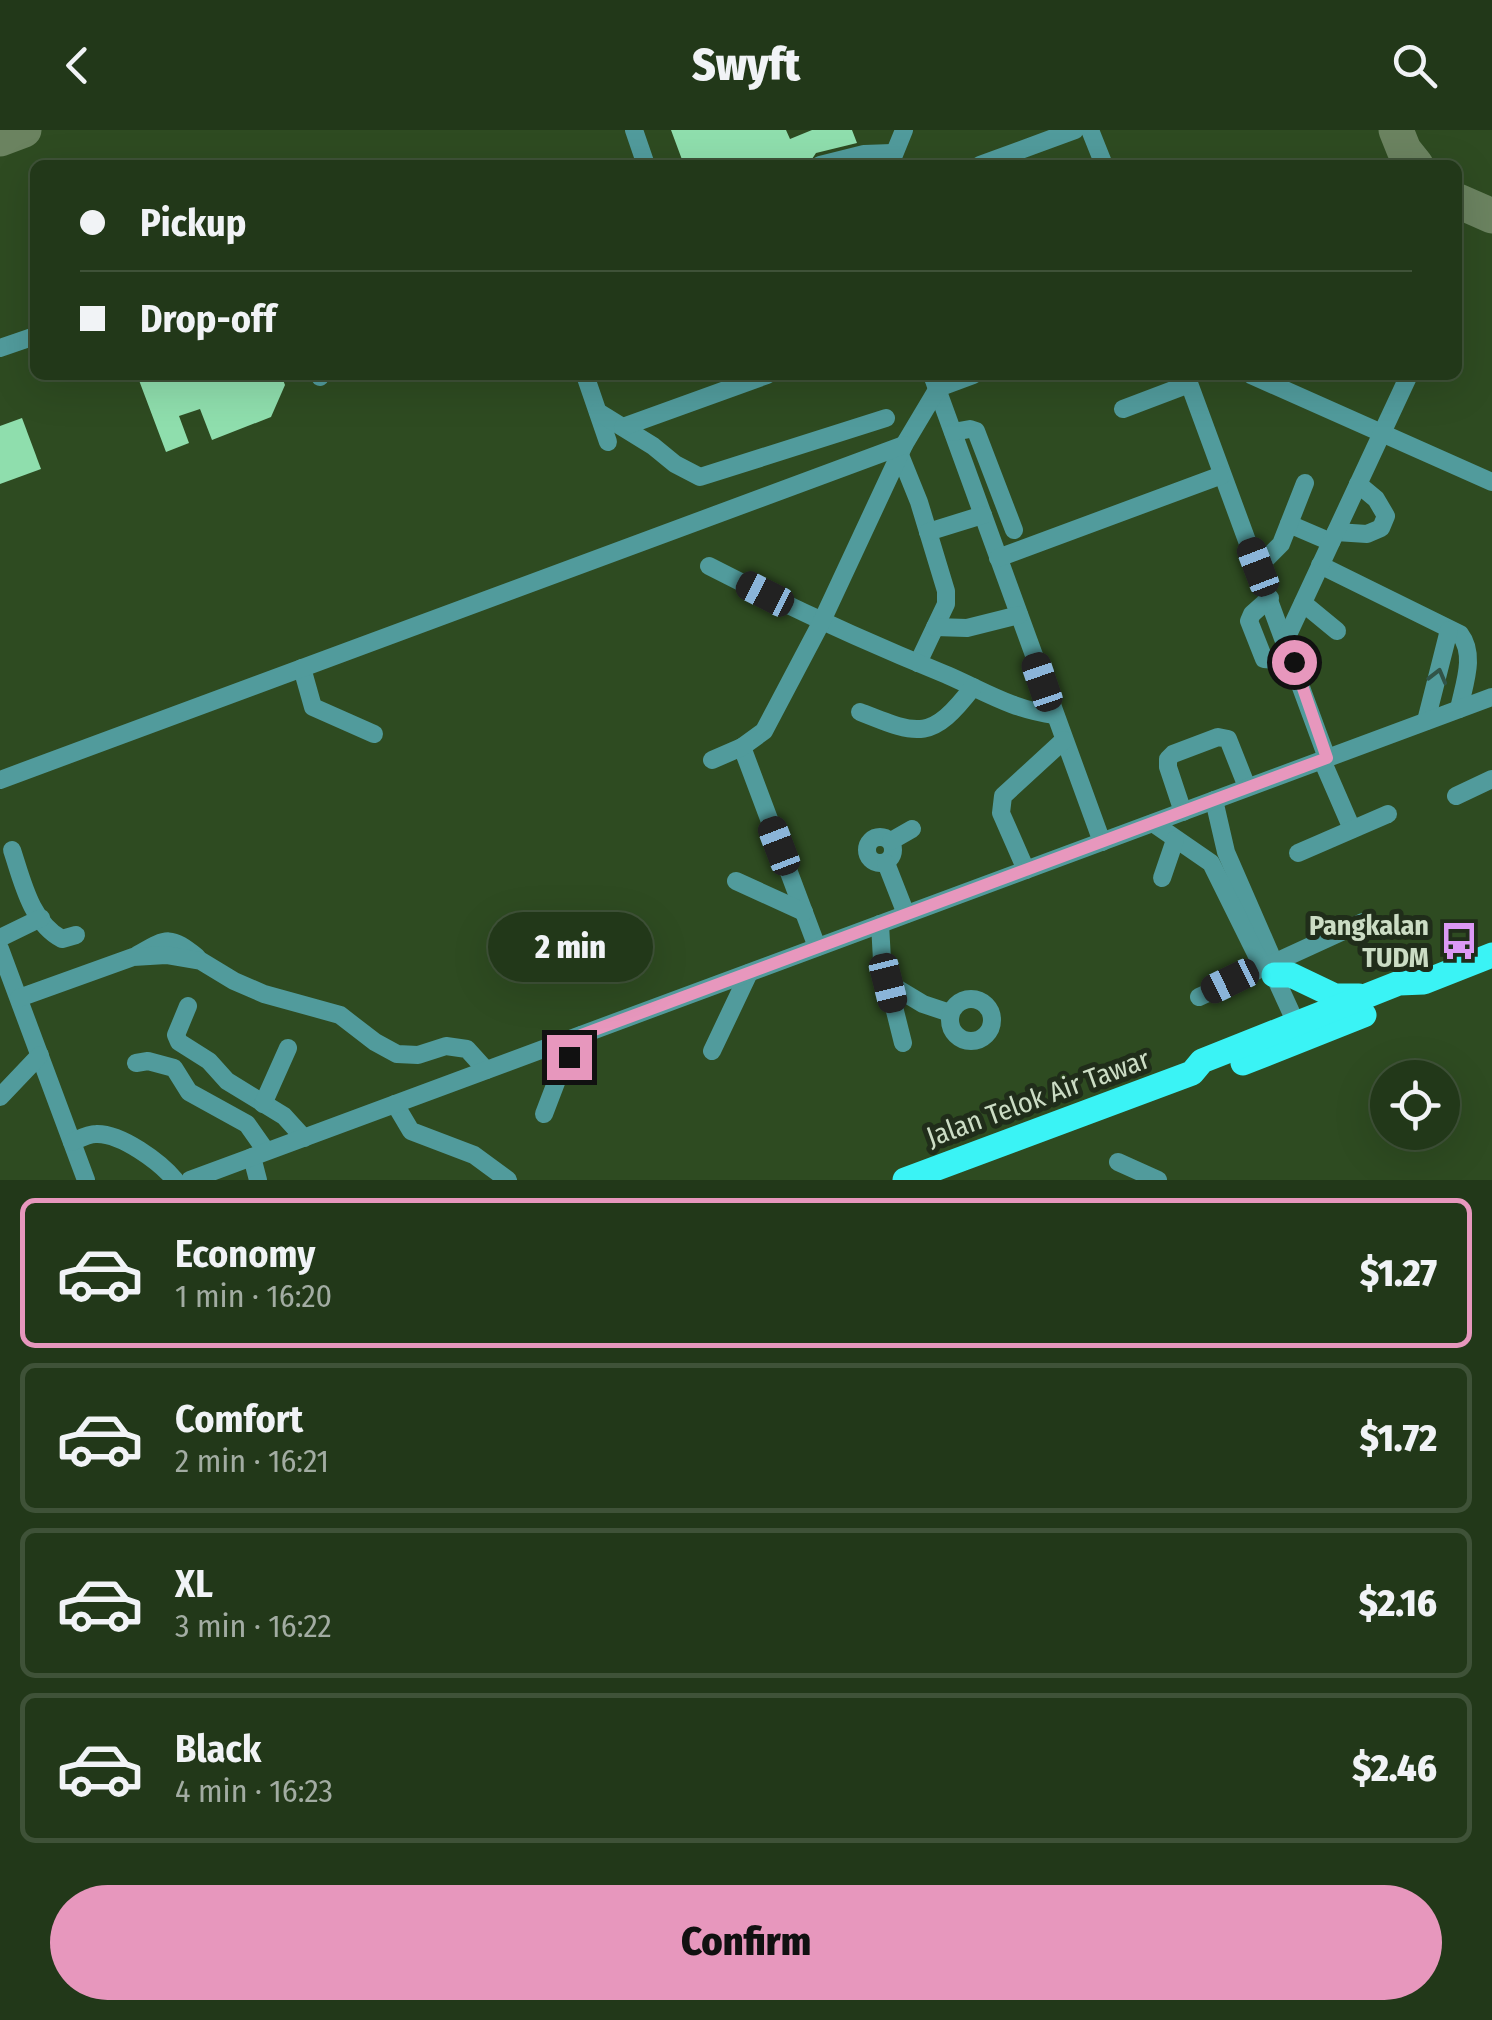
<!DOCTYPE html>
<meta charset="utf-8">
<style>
:root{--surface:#223819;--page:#2e4326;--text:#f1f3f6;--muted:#a2aca2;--line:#3f5238;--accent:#e797bd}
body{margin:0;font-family:"Fira Sans Condensed",sans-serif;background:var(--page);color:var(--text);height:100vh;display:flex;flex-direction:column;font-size:38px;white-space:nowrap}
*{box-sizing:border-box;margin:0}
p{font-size:32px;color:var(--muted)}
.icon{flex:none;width:55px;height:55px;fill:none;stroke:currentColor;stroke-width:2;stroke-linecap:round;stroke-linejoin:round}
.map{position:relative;height:1050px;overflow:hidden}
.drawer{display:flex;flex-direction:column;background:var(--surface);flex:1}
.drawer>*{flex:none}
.banner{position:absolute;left:30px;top:30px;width:1432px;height:220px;border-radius:15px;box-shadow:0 10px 40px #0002,0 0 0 2px var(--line);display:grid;align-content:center;height:220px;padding:0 50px;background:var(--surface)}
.fabs{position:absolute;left:1370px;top:930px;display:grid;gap:20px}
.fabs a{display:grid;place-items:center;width:90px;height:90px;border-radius:50%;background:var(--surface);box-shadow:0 10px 40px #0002,0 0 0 2px var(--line);font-size:50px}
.end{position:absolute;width:45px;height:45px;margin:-22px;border:12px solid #e797bd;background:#111;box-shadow:0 0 0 5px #111}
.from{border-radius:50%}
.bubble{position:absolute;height:70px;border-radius:35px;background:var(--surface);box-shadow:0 10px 40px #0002,0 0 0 2px var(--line);font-size:32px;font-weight:800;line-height:70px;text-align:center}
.car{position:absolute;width:30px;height:60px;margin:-30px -15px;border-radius:12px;box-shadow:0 0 8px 2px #0007;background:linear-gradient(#222 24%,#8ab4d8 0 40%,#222 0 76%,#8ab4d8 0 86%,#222 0)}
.banner b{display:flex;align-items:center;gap:35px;height:95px;font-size:38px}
.banner b+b{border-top:2px solid var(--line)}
.banner i{width:25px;height:25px;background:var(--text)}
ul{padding:18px 0 0;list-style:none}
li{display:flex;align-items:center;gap:30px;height:150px;margin:0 20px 15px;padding:0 30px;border:5px solid var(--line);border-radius:15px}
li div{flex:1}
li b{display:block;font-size:38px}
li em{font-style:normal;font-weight:800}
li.on{border-color:var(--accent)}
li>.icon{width:90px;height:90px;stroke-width:1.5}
.action{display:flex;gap:20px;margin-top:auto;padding:20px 50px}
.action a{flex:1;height:115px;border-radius:60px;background:var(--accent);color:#111;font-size:40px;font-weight:800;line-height:115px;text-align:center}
header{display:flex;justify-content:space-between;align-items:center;height:130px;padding:0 50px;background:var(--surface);font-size:45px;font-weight:800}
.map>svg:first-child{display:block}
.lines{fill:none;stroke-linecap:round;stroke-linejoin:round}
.taxiway{stroke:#6b8360;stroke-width:35}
.building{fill:#8fdead}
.minor{stroke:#519b9c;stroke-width:18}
.major{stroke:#3af3f5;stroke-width:25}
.oneway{stroke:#315448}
.route{stroke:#e797bd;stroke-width:12}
.labels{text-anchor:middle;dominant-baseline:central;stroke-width:10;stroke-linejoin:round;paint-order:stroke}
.poi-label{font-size:28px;font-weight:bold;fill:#cbdcc4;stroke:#202d1a;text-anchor:end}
.street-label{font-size:28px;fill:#cbdcc4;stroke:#202d1a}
</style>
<header><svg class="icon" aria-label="back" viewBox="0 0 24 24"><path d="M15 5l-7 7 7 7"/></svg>Swyft<svg class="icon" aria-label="search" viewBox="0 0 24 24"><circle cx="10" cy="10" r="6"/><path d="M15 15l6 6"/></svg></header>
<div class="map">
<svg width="1492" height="1050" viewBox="0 0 1492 1050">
<rect width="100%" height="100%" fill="#2e4b21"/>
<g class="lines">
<g class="taxiway">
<polyline points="1396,0 1404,20 1416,35"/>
<polyline points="0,9 24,0"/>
<polyline points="1458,71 1492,86"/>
</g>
</g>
<g class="building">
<polygon points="671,0 786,0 790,9 812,0 852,0 857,13 816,23 808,35 684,35"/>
<polygon points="137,245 281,245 285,255 271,287 212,310 200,279 179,286 189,313 166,322"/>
<polygon points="22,288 41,339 0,354 0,296"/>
</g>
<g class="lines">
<g class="minor">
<polyline points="634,0 646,35"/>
<polyline points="1090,0 1104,35"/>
<polyline points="891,32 904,0"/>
<polyline points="820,35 864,24 892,23"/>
<polyline points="980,35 1075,0"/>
<polyline points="0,218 35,206"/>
<polyline points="319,245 320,247"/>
<polyline points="585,245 608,312"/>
<polyline points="932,245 1102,712"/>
<polyline points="1186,245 1327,628"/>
<polyline points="1251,245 1492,352"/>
<polyline points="1123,279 1189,254"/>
<polyline points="598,282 653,316 675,334 700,347 886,288"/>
<polyline points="623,297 767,245"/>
<polyline points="953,302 970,299 976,301 1014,400"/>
<polyline points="900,325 919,372 946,461 946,474 918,533"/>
<polyline points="1289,394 1331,412"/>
<polyline points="928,402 983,385"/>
<polyline points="1336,402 1367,404 1381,398 1386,386 1376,369 1358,354"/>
<polyline points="998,428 1222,345"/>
<path d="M1320,435L1460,504C1476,525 1464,554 1459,579"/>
<path d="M709,436C787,476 866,512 947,545C986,562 1011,579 1055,585"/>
<polyline points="1258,437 1281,414 1305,353"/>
<polyline points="1270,468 1252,484 1249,491 1264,529 1294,532"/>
<polyline points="1303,473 1337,501"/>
<polyline points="935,497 967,498 1019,485"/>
<polyline points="1286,509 1409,245"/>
<polyline points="302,538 313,577 374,604"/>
<path d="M860,582C918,605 931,612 973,557"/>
<polyline points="1426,591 1449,500"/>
<polyline points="742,617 817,817"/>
<polyline points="712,630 742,617 764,601 821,493 904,315 938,258 973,245"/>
<polyline points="1322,630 1352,699"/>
<polyline points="0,650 904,315"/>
<polyline points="1456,666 1492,649"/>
<polyline points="1214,670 1226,722 1273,830 1270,838"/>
<polyline points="1183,682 1168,637 1168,629 1173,624 1218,607 1228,609 1247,657"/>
<polyline points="1153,693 1211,733 1262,836 1270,838 1274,845 1300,902"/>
<circle cx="880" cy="720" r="13"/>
<polyline points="891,711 912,699"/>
<path d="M12,720C22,750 31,793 62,809L76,805"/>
<polyline points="1298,723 1388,684"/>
<polyline points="886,733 906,784"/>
<polyline points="1026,740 1001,683 1003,666 1064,610"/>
<polyline points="1162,748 1175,710"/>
<polyline points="736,751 804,782"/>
<polyline points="880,794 882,830 888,853 923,874 950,883"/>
<polyline points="0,808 41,788"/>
<polyline points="0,819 86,1050"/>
<path d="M137,825C167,808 169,805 197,827"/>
<polyline points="888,853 903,913"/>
<polyline points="1199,867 1363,792"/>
<polyline points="19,868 133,827 166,825 201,831 234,851 264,864 340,885 375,912 397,924 418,925 446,916 467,919 486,940"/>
<circle cx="971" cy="890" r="21"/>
<polyline points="188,876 176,905 179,912 209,931 227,951 284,986 304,1008"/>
<polyline points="712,921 749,843"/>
<polyline points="136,933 148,931 174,938 189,962 247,994 266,1021"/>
<polyline points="0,967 40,925"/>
<polyline points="263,974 288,918"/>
<polyline points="395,974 411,1001 474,1025 508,1050"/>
<polyline points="544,984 557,950 581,905"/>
<path d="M72,1012C79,1009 88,1004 96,1004C121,1003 160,1032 175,1050"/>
<polyline points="252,1027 258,1050"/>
<polyline points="1118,1032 1158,1050"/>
<polyline points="190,1050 1492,567"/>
</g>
<g class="major">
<polyline points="1274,845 1291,845 1335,866 1359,866"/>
<polyline points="1243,933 1364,885"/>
<polyline points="905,1050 1192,943 1202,931 1399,853 1424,852 1492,825"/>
</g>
</g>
<defs><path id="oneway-chevron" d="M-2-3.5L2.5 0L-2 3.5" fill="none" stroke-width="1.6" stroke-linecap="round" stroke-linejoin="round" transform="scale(2.5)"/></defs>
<use class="oneway" href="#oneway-chevron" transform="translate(1438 546) rotate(-75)"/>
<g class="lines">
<polyline class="route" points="569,927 581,905 1327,628 1294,532"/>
</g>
<defs>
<g id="bus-bare" transform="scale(3)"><path d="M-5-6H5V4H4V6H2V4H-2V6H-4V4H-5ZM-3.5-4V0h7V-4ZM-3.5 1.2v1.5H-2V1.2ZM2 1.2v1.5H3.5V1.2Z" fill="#dc99f5" stroke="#202d1a" stroke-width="2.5" paint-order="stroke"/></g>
</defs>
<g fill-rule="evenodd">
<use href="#bus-bare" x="1459" y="811"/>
</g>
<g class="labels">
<g class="poi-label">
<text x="1429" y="795">Pangkalan<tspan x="1429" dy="32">TUDM</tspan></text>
</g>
<g class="street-label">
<text transform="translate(1038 968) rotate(-20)">Jalan Telok Air Tawar</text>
</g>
</g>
</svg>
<div class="fabs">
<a><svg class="icon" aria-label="locate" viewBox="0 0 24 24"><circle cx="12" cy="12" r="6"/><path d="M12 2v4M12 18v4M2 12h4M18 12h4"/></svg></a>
</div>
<i class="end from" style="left:1294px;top:532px"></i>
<i class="end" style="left:569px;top:927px"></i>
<div class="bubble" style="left:488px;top:782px;width:165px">2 min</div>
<i class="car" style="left:1258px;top:437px;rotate:339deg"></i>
<i class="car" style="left:765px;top:464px;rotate:297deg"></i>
<i class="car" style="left:1042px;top:552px;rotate:341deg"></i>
<i class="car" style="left:779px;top:716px;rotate:339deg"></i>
<i class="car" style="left:1230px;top:851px;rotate:244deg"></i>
<i class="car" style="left:888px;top:853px;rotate:166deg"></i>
<div class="banner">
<b><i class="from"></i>Pickup</b>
<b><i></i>Drop-off</b>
</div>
</div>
<section class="drawer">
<ul>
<li class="on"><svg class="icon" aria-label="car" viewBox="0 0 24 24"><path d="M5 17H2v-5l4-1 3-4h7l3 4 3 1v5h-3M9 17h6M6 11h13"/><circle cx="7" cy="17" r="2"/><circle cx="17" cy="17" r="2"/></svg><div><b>Economy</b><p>1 min · 16:20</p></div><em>$1.27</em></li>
<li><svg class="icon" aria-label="car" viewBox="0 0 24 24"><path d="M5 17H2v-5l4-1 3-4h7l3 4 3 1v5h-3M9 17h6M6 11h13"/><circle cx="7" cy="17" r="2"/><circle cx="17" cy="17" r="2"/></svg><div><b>Comfort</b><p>2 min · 16:21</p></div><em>$1.72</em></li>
<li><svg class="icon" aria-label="car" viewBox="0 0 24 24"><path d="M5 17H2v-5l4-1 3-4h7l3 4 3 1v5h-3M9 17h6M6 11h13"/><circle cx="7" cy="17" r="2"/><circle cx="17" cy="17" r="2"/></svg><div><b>XL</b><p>3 min · 16:22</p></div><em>$2.16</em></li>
<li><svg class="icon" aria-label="car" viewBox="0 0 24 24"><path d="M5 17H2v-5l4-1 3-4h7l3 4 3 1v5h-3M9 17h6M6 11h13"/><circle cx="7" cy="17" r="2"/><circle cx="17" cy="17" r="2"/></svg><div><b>Black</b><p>4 min · 16:23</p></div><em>$2.46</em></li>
</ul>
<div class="action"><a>Confirm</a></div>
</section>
